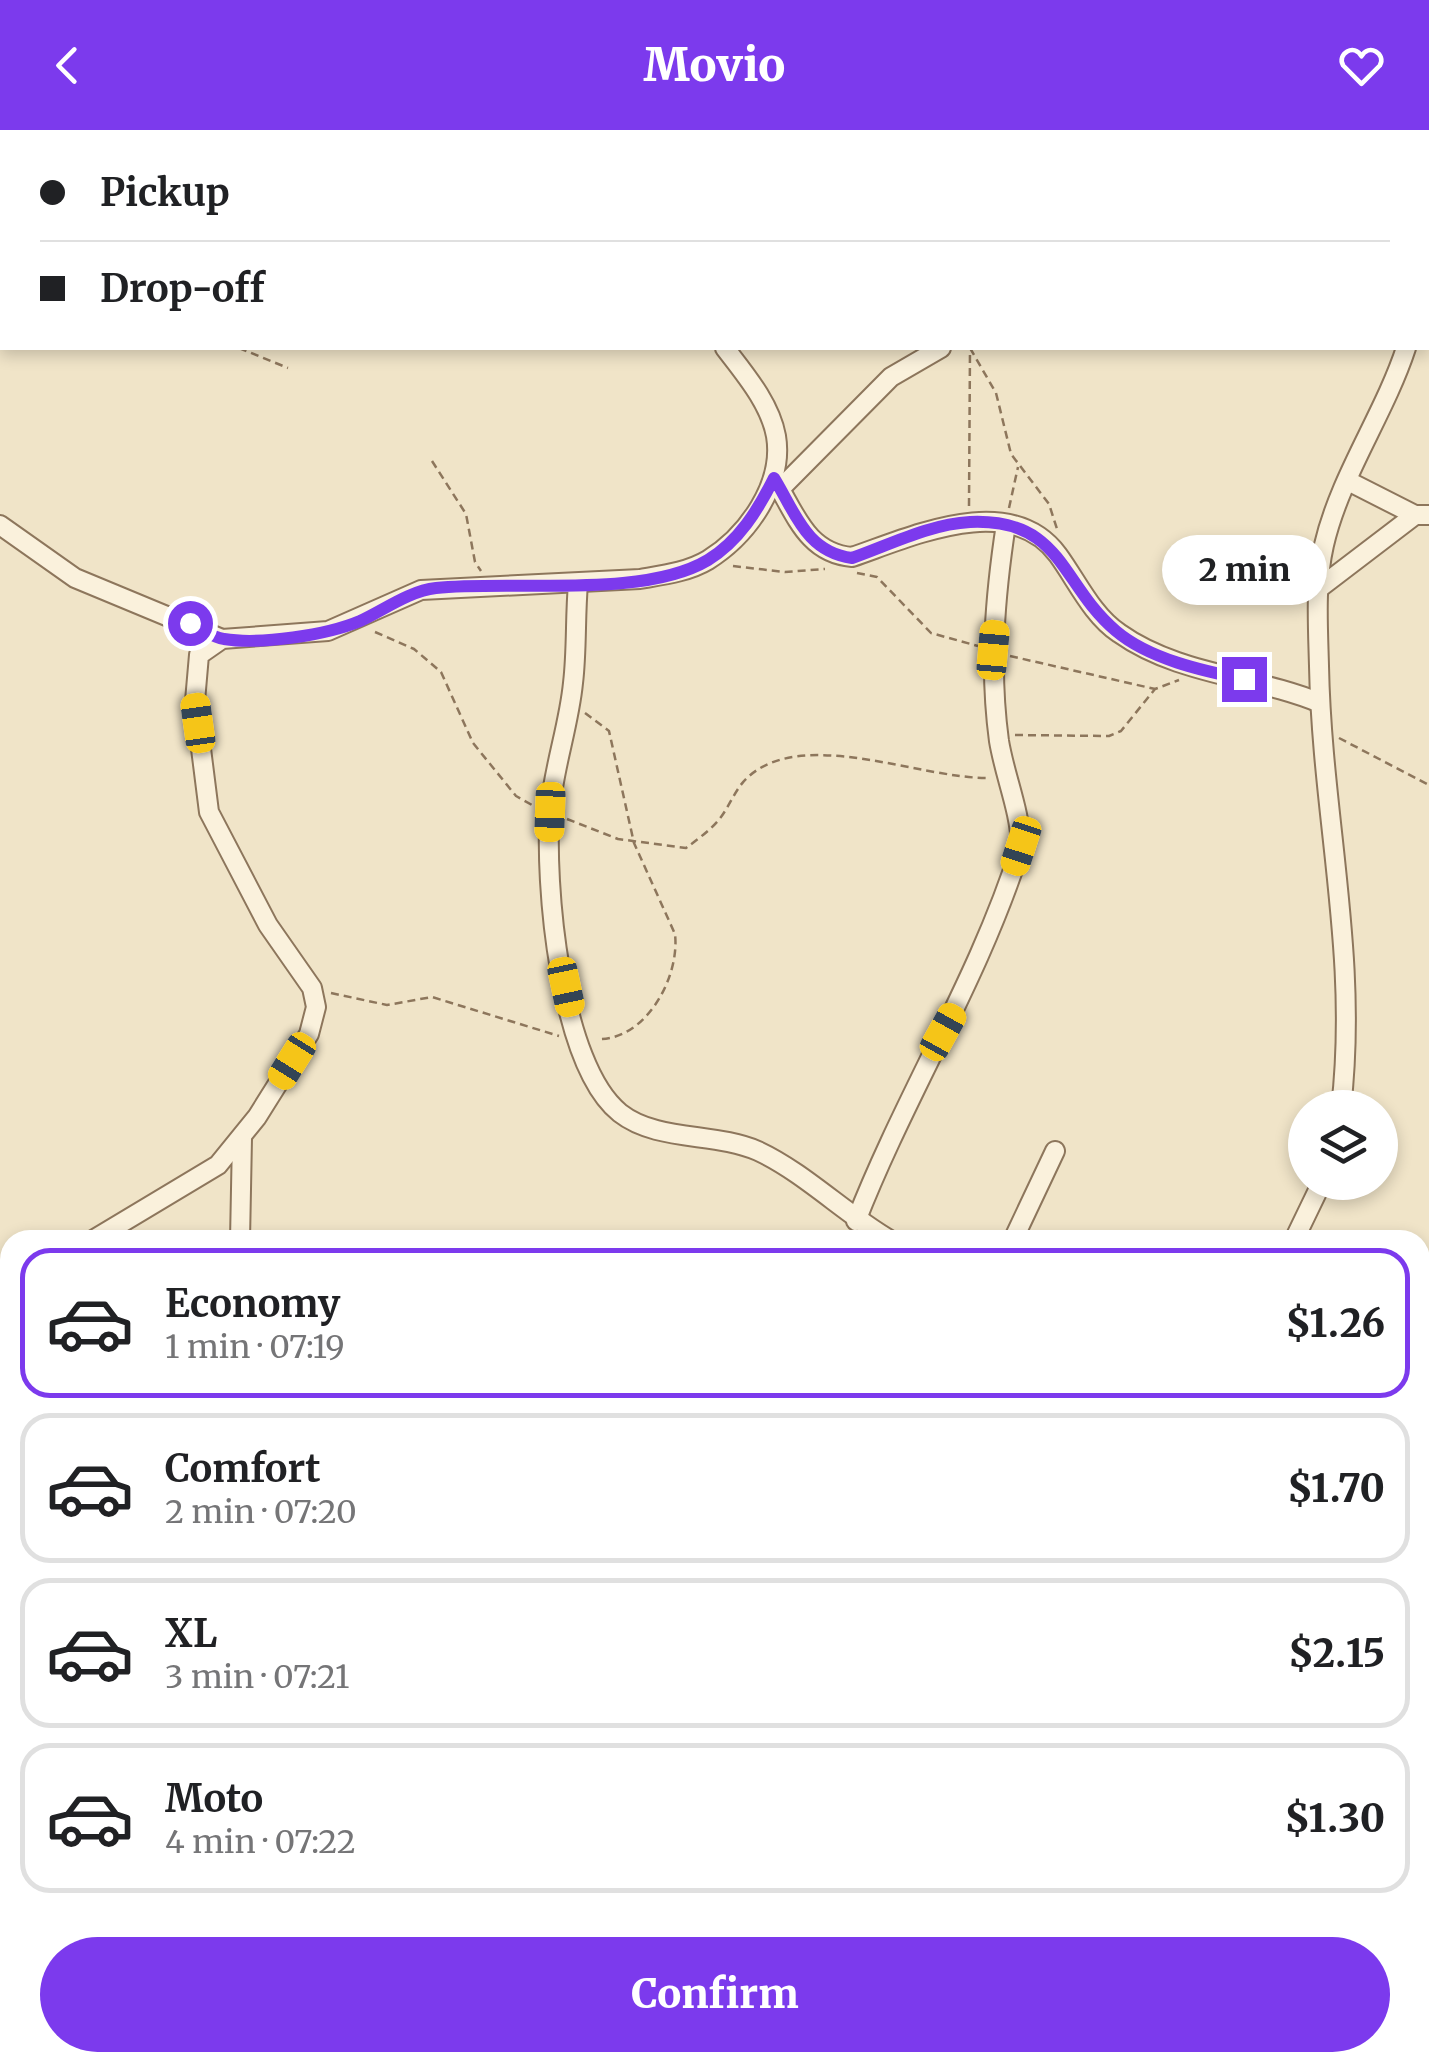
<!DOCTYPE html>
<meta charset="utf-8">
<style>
:root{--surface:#fff;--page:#f6f6f6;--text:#202124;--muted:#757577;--line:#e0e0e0;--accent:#7c3aed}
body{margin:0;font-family:Merriweather,serif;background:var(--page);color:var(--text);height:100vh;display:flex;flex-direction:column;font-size:38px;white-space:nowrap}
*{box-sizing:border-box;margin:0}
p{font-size:32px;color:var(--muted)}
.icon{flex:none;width:55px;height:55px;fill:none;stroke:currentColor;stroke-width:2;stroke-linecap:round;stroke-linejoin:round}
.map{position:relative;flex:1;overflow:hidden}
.side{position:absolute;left:0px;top:1100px;width:1430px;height:842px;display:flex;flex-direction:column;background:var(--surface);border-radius:30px 30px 0 0;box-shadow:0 5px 15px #0003}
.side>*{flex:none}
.top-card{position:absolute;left:0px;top:0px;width:1430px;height:220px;box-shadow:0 5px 15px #0003;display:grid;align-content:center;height:220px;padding:0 40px;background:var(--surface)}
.controls{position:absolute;left:1288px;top:960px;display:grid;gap:20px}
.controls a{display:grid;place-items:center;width:110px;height:110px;border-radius:50%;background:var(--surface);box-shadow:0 5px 15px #0003;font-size:50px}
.end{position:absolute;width:45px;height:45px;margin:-22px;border:12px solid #7c3aed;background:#fff;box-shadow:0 0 0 5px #fff}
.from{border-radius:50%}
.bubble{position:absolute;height:70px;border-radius:35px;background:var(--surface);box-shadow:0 5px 15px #0003;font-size:32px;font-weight:800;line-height:70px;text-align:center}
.car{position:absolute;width:30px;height:60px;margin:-30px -15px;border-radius:12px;box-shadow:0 0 8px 2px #0007;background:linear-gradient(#f5c518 24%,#345 0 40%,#f5c518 0 76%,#345 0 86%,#f5c518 0)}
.top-card b{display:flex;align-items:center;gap:35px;height:95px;font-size:38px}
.top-card b+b{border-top:2px solid var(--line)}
.top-card i{width:25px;height:25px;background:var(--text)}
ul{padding:18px 0 0;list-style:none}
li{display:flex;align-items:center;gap:30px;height:150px;margin:0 20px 15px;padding:0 20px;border:5px solid var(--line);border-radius:30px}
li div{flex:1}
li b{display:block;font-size:38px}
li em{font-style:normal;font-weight:800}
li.on{border-color:var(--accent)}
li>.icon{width:90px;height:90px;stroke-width:1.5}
.action{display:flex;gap:20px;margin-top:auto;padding:20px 40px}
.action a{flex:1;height:115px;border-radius:60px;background:var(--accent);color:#fff;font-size:40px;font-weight:800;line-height:115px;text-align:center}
header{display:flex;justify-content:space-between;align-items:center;height:130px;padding:0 40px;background:var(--accent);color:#fff;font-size:45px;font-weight:800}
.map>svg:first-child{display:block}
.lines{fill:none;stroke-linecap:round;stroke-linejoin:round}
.street-casing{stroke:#8d765c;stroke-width:22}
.path{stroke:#8d765c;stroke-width:2.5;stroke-dasharray:8 5;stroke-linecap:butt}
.street{stroke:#faf1dc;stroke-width:18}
.route{stroke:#7c3aed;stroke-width:12}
</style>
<header><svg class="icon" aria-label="back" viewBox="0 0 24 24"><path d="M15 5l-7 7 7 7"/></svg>Movio<svg class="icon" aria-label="heart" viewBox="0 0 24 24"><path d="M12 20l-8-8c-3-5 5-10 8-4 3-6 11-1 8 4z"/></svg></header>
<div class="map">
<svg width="1429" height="1942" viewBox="0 0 1429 1942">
<rect width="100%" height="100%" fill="#f0e4c8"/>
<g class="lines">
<g class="street-casing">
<g id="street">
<polyline points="706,2 707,0"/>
<polyline points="1428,12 1429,10"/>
<polyline points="1428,147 1429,141"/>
<path d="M774,349C795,382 806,423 852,427C911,407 1010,360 1058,425C1077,451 1092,485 1119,503C1178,545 1255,546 1320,573"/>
<polyline points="1348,351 1415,385"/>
<polyline points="780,359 891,247 941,218"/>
<polyline points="0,395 75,448 222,509"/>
<path d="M578,454C575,487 577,520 573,553C569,595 554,636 550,679C544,753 560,935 620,983C657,1012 715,1002 758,1021C805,1043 845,1084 890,1110"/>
<polyline points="1318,459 1415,385 1429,385"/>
<path d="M1341,978C1359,825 1322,688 1319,536C1318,496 1315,454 1324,415C1340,346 1384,285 1406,218"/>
<path d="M856,1091C906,963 980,847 1021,716C1020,680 1005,647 999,611C989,538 995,466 1006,394"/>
<path d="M93,1110L218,1035L257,987L309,904L316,877L312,858L268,795L209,682L195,571L199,525L222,509L328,501L421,460L640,449C663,445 688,442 708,430C748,405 784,354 776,306C770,273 744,243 725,218"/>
<polyline points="240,1110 242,1008"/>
<polyline points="1013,1110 1055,1021"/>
<polyline points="1294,1110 1322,1052"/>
<polyline points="0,1153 10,1150"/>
<polyline points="1420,1356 1429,1359"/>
<polyline points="1420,1379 1429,1391"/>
<polyline points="0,1487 10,1500"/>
<polyline points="0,1795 10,1794"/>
<polyline points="1420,1802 1429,1803"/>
<polyline points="105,1932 121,1942"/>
<polyline points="28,1938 61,1932"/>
</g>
</g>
<g class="path">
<polyline points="912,0 915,2"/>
<polyline points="1088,0 1088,2"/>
<polyline points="0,49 2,51"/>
<polyline points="239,218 288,238"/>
<polyline points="970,218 996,263 1011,324 1049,374 1057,399"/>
<polyline points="432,331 466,384 475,432 481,441"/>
<polyline points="969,376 970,219"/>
<polyline points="1009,378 1018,337"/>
<polyline points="733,436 785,442 825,439"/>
<polyline points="857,443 877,447 931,503 978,516"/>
<polyline points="375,502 414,519 441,542 473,613 516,666 532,675"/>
<polyline points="1010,526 1155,559"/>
<path d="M585,583L609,601L634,713L675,804C680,848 645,911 597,909"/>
<polyline points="1015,605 1109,606 1121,601 1155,559 1179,550"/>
<polyline points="1339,608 1429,655"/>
<path d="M567,689L618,709L686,718C698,709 712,699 721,687C730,675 736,658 747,648C802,596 920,649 989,648"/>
<polyline points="331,863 387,875 432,867 559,906"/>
<polyline points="1420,1898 1425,1852 1420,1819"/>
<polyline points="721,1942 725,1932"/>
<polyline points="1400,1942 1407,1932"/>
</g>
<use href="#street" class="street"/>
</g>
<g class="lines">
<path class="route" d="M190,493C201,498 213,508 224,509C260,515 327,505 360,491C384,480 409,461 436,458C512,450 643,469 708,430C739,411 758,380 774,348C795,382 806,422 852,428C889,415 930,394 970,392C1063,388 1060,454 1116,501C1149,529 1203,541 1244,549"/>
</g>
</svg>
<div class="controls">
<a><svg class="icon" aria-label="layers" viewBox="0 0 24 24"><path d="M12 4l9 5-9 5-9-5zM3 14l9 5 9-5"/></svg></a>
</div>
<i class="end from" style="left:190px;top:493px"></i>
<i class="end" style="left:1244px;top:549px"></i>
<div class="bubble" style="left:1162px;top:405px;width:165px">2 min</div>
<i class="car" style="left:993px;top:520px;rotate:5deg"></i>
<i class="car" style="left:198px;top:593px;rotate:352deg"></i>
<i class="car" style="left:550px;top:682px;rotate:182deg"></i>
<i class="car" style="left:1021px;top:716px;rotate:198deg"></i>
<i class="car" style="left:566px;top:857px;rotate:168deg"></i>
<i class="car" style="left:943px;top:902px;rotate:29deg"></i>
<i class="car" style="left:292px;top:931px;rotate:212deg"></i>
<div class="top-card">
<b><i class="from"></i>Pickup</b>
<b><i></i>Drop-off</b>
</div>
<section class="side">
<ul>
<li class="on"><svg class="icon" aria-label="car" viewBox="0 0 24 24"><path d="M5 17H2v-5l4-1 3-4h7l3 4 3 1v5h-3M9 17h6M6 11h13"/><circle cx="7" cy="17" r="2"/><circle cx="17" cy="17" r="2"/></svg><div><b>Economy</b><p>1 min · 07:19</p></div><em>$1.26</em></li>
<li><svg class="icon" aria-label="car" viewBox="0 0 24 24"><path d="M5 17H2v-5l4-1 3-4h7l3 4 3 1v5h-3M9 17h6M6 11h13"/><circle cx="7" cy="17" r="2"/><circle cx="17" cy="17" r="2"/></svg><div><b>Comfort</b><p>2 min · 07:20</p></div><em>$1.70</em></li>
<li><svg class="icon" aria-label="car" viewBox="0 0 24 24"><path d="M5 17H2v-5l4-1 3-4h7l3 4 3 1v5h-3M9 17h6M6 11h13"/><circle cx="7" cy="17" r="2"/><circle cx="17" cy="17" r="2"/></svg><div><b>XL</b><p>3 min · 07:21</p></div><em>$2.15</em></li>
<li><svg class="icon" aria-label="car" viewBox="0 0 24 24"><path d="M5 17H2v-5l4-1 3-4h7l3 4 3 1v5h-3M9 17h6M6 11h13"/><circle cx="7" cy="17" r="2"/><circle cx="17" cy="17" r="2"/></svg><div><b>Moto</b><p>4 min · 07:22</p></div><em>$1.30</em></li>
</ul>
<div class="action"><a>Confirm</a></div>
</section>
</div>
